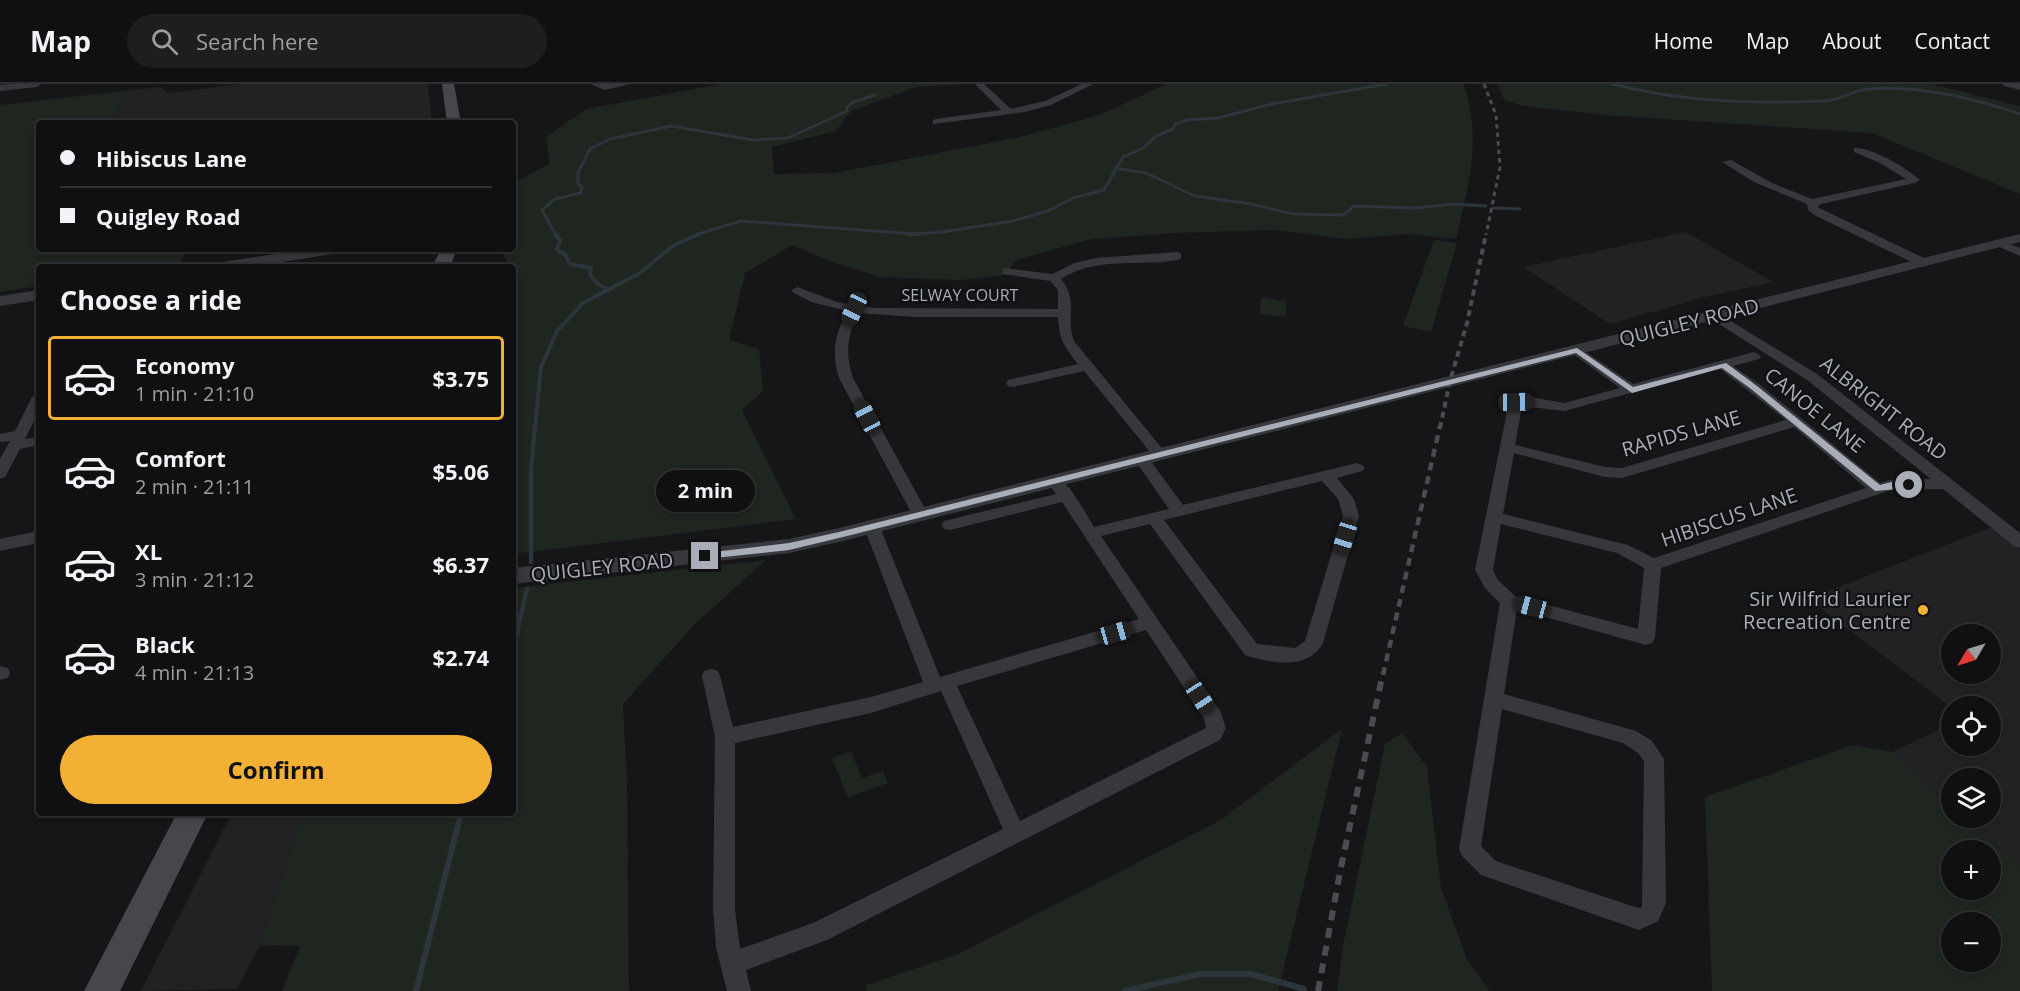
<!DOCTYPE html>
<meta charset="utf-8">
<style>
:root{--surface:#101012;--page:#1e1e20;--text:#f1f3f6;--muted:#9c9d9f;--line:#303032;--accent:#f2b134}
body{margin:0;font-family:"Open Sans",sans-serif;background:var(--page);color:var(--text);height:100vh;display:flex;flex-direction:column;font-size:22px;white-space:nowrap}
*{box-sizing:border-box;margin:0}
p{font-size:20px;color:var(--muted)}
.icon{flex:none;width:33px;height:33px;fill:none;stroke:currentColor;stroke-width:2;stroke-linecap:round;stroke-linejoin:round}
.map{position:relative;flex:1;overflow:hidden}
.side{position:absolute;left:36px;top:180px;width:480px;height:552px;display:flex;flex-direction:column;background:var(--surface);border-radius:6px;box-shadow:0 3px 9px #0003,0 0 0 2px var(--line)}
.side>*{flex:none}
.guide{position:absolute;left:36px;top:36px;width:480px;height:132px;border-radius:6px;box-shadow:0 3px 9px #0003,0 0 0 2px var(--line);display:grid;align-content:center;height:132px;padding:0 24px;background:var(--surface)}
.needle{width:39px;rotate:232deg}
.buttons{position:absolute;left:1941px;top:540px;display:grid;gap:12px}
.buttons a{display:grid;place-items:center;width:60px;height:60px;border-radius:50%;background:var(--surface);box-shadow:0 3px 9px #0003,0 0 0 2px var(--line);font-size:30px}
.end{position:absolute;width:27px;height:27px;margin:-14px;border:8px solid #a8adb8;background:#111;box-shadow:0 0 0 3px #111}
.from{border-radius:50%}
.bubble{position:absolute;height:42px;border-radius:21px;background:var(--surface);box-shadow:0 3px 9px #0003,0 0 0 2px var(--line);font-size:20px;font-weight:700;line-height:42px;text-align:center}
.car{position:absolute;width:18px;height:36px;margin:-18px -9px;border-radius:8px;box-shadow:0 0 4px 2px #0007;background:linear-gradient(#222 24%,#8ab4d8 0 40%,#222 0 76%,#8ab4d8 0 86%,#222 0)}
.guide b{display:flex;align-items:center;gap:21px;height:57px;font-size:22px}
.guide b+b{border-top:2px solid var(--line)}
.guide i{width:15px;height:15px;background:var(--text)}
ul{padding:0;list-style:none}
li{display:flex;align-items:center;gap:18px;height:84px;margin:0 12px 9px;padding:0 12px;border:3px solid transparent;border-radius:6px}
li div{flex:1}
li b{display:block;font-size:22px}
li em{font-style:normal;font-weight:700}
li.active{border-color:var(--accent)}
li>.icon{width:54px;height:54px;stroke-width:1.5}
h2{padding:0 24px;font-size:27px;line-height:72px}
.button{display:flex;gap:12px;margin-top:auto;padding:12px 24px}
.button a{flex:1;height:69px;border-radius:36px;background:var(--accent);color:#111;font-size:24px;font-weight:700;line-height:69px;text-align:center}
header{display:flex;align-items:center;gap:36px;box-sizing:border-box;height:84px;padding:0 30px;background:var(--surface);border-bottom:2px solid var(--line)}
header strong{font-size:28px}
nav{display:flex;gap:33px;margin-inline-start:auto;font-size:21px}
.search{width:420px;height:54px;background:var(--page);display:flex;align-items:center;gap:15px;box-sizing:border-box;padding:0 21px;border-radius:33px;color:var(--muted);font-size:22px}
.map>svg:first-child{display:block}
.built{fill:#222225;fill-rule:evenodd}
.green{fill:#1e261f;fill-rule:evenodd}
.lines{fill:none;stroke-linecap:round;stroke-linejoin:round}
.stream-far3{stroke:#2c353c;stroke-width:3}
.stream-far2{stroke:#2c353c;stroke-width:4}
.stream-far1{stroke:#2c353c;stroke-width:4.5}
.stream{stroke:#2c353c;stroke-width:6}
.minor{fill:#37383d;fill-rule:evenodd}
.tertiary{fill:#37383d;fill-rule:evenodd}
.secondary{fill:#45474d;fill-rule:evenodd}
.rail-far3{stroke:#4a4c52;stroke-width:3;stroke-dasharray:4.5 4;stroke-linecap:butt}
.rail-far2{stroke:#4a4c52;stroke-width:4;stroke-dasharray:6 4.5;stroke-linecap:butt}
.rail-far1{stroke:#4a4c52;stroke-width:4.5;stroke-dasharray:8 6;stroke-linecap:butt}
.rail{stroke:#4a4c52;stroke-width:6;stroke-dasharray:10 8;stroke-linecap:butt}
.route{fill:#a8adb8}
.poi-dot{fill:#f2b134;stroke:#111113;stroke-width:2}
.labels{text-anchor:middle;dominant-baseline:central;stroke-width:4.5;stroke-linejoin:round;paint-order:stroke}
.far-street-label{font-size:16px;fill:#a8adb8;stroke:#111113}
.street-label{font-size:20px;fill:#a8adb8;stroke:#111113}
.poi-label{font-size:20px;fill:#a8adb8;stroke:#111113;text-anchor:end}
</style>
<header>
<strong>Map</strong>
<div class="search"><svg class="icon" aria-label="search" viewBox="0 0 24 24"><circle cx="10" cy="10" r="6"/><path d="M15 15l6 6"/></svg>Search here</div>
<nav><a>Home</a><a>Map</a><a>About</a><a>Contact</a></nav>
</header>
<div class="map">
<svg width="2020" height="907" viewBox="0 0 2020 907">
<rect width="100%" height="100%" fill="#161618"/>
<g class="built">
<polygon points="242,0 428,0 432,39 110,39 126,10 115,8 161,3 168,9"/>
<polygon points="1686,148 1773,198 1705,213 1610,240 1523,183"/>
<path d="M1992,443L2020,466V783L1965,734H1990V694H1952L1951,722L1892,668L1951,640L1952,662H1990V622L1951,623L1808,515ZM1952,550H1990V590H1952Z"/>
<polygon points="232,729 303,729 260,861 237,905 141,907"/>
</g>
<g class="green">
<path d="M722,0H964L917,3L851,27L836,47L772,63L774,90L834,89L1020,53L1099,31L1167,0H1464C1482,59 1469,98 1456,155L1407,150L1346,155L1273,146L1176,149L1092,155L1016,176L1004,191L960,196L880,193L829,177L792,161L745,189L729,256L759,265L763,307L742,326L796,435L513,470V204L517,202L513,193V183H509L501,165H513V99L550,80L546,53L586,25Z"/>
<polygon points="1497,0 1932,0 2020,22 2020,110 1872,49 1604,31 1523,22 1504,16"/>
<polygon points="115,8 126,10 110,39 39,39 39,165 186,165 179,182 39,183 39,202 0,208 0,21"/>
<polygon points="1434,156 1457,159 1431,248 1403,242"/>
<polygon points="1261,213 1286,217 1286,233 1260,230"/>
<polygon points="766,476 694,541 623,620 627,698 629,907 282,907 300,862 260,861 303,729 513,729 513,504"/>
<polygon points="1342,645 1278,907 867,907 866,901 958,870 1221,736"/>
<polygon points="1402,649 1427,683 1441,804 1467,876 1490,907 1337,907 1343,862 1385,660"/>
<path d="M1853,661L1892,668L1951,722L1952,734H1965L2020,783V907H1712L1705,713ZM1952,766H1990V806H1952ZM1952,838H1990V878H1952Z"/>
<polygon points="851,667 862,694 883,687 888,699 848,713 832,674"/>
</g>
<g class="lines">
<g class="stream-far3">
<path d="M1612,0C1682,18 1753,20 1824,17C1840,17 1853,6 1868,5C1918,1 1973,14 2020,30"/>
<polyline points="1115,84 1146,89 1195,112 1251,120 1293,130 1344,131 1354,122 1416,124 1453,120 1486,122"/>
<polyline points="1493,124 1520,125"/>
<polyline points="556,151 542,126 555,115 581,109 582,103 578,99 578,89 590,65 610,55 671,42 753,56 788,54 847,27 847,23 853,18 875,11"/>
<polyline points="695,151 741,137 914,150 942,148 1013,137 1048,127 1073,114 1104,106 1123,73 1143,64 1156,52 1173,45 1175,40 1187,36 1218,34 1272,20 1387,0"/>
</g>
<g class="stream-far2">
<polyline points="555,150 560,156 557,166 565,170 570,180 591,184 590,191 598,200 609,206"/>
<polyline points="908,150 920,150"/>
<polyline points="535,344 541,283 557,247 583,219 640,189 674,161 699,150"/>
</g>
<g class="stream-far1">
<polyline points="531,478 531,386 535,342"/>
<polyline points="513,565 527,505"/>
</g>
<g class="stream">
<polyline points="416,907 461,729"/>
<polyline points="1125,907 1200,890 1251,890 1304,905"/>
</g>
<g class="minor">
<polygon points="12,0 41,0 37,3 0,7 0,1"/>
<polygon points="590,0 630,0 605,6"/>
<polygon points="975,0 984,0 1011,25 1045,17 1082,0 1093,0 1051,21 1025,28 933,40 933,36 936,35 1001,26"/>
<polygon points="2003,0 2020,0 2020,6 2004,2"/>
<path d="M1854,64C1870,62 1909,85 1920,96L1915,99L1821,120L1817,123L1928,176V182H1920L1816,132L1808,126L1807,120L1754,98L1722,78L1731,76L1772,99L1812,115L1906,95L1880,79L1854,68Z"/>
<polygon points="1999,156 2020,164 2020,172 1995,161 1995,157"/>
<path d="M1177,168L1181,169V175C1141,184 1098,171 1061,195C1079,216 1065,234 1074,257L1165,368L1168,371L1160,376L1155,374L1084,287L1013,303L1008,302L1006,299L1008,296L1078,280C1064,262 1059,256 1058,233H915L858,229C847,253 845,269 853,294L928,430L926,434H914L912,430L839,294C831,268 835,251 847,227L811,218L791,207L797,203L837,218L874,224L1058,225V206L1050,197L1003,190V184L1052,190L1075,179L1096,174Z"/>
<path d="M1716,228L1817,290L2020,449V464L2014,462L1943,405L1891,406L1661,484L1655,554L1652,559L1646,561L1517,525L1504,610L1636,647L1652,657L1664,675L1666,819L1658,837L1639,846L1481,791L1462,772L1459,765L1500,519L1485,504L1475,486L1509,318L1511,315L1530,313L1564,319L1620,304L1572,269L1570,266L1572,263L1577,262L1633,300L1754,268L1761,272L1759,275L1733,282L1759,300L1880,399L1890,396L1931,395L1807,296L1711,235L1710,232L1711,229ZM1720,285L1786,336L1622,384L1605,383L1515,361L1522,322L1564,327ZM1794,343L1866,404L1654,474L1628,461L1503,430L1514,369L1605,393L1622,394ZM1501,440L1617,469L1644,484L1638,545L1515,512L1498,496L1493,486ZM1502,625L1623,659L1638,669L1644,677L1642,823L1638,824L1496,777L1481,762Z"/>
<polygon points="39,309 39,327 25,355 39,353 39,361 20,365 5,393 0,395 0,375 10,357 0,358 0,350 15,347 32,313"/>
<path d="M1142,370L1147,372L1183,421L1357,379L1362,381L1365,384L1362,387L1337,394L1354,415L1359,432L1323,559C1308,587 1271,579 1245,571L1150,440L1101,452L1220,627L1226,644L1220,656L827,856L746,886L751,907H727L716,863L713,825L715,653L702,592L704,587L711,585L718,587L720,592L733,643L871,613L923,598L864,443L866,439H878L880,443L940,593L1139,535L1062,418L950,446L944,445L942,441L944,437L1056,410L1048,398L1056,393C1068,396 1086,430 1094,443L1169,425L1134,375ZM1322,397L1338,415L1343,432L1305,557L1295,564L1257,560L1164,436ZM1146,546L1204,634L1206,644L1020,737L957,602ZM941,607L1003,745L813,839L740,865L735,825V659L871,629Z"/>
<polygon points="39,447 39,459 0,467 0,455"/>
<polygon points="0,582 8,584 10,589 8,594 0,596"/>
</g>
<g class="tertiary">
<polygon points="2020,150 2020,158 839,458 789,469 513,500 513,484 789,455 839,444"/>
<polygon points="309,165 345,165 338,169 251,183 214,183 222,178"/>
<polygon points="39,206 39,216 0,222 0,212"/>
</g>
<g class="secondary">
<polygon points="442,0 454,0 461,39 447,39"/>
<polygon points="441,165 457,165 450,183 432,183"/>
<polygon points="177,729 208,729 120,907 84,907"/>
</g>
<polyline class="rail-far3" points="1484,0 1496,31 1500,83 1486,151"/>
<polyline class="rail-far2" points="1440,344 1450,297 1467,239 1486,150"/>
<polyline class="rail-far1" points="1383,591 1440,342"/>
<polyline class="rail" points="1318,907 1341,783 1383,589"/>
</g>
<path class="route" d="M1577,264L1633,303L1726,279L1757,302L1880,401C1890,398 1905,395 1914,401L1909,404L1875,407L1751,305L1722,284L1632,309L1576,269L839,454L789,466L705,475L700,472L705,469L789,459L839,448Z"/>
<circle class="poi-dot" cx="1923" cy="526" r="6"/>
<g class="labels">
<g class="far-street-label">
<text x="960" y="211">SELWAY COURT</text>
</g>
<g class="street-label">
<text transform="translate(1689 238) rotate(-14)">QUIGLEY ROAD</text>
<text transform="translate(1884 324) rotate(38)">ALBRIGHT ROAD</text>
<text transform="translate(1815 326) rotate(39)">CANOE LANE</text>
<text transform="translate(1681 349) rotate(-16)">RAPIDS LANE</text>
<text transform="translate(1729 433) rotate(-19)">HIBISCUS LANE</text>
<text transform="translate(602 483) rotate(-6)">QUIGLEY ROAD</text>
</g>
<g class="poi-label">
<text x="1911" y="514">Sir Wilfrid Laurier<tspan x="1911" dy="23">Recreation Centre</tspan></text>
</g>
</g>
</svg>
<div class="buttons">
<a><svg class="needle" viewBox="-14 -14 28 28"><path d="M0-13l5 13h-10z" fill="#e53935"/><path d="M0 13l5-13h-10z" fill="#9c9d9f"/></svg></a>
<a><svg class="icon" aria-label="locate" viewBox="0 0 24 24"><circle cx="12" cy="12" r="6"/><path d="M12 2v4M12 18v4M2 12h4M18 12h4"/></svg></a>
<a><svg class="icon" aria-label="layers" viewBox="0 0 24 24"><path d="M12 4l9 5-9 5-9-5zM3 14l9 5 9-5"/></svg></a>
<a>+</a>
<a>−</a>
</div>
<i class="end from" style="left:1909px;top:401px"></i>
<i class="end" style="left:705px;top:472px"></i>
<div class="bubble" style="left:656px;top:386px;width:99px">2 min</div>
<i class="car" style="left:854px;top:225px;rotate:205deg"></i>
<i class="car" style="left:1516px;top:318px;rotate:89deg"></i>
<i class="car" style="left:867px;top:333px;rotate:332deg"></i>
<i class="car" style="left:1345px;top:453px;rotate:197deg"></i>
<i class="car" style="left:1532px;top:523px;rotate:285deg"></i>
<i class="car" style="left:1115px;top:549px;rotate:74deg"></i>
<i class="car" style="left:1200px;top:613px;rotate:147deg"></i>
<div class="guide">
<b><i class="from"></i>Hibiscus Lane</b>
<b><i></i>Quigley Road</b>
</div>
<section class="side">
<h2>Choose a ride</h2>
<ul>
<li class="active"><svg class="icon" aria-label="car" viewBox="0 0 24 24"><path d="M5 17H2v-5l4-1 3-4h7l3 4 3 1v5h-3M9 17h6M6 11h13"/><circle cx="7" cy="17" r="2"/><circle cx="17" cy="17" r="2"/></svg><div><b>Economy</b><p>1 min · 21:10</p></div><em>$3.75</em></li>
<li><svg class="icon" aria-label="car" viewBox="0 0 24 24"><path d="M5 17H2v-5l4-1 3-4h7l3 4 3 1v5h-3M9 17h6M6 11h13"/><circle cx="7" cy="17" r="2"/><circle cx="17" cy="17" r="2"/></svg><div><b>Comfort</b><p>2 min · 21:11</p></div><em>$5.06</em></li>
<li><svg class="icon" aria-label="car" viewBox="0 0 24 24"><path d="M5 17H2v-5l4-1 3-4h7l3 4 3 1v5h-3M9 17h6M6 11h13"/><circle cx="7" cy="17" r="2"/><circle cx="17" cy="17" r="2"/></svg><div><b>XL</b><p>3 min · 21:12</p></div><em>$6.37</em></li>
<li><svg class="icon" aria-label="car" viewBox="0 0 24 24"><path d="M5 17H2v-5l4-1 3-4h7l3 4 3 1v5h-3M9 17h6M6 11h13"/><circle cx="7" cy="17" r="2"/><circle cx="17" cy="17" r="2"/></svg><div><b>Black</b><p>4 min · 21:13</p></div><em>$2.74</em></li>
</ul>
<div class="button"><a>Confirm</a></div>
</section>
</div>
